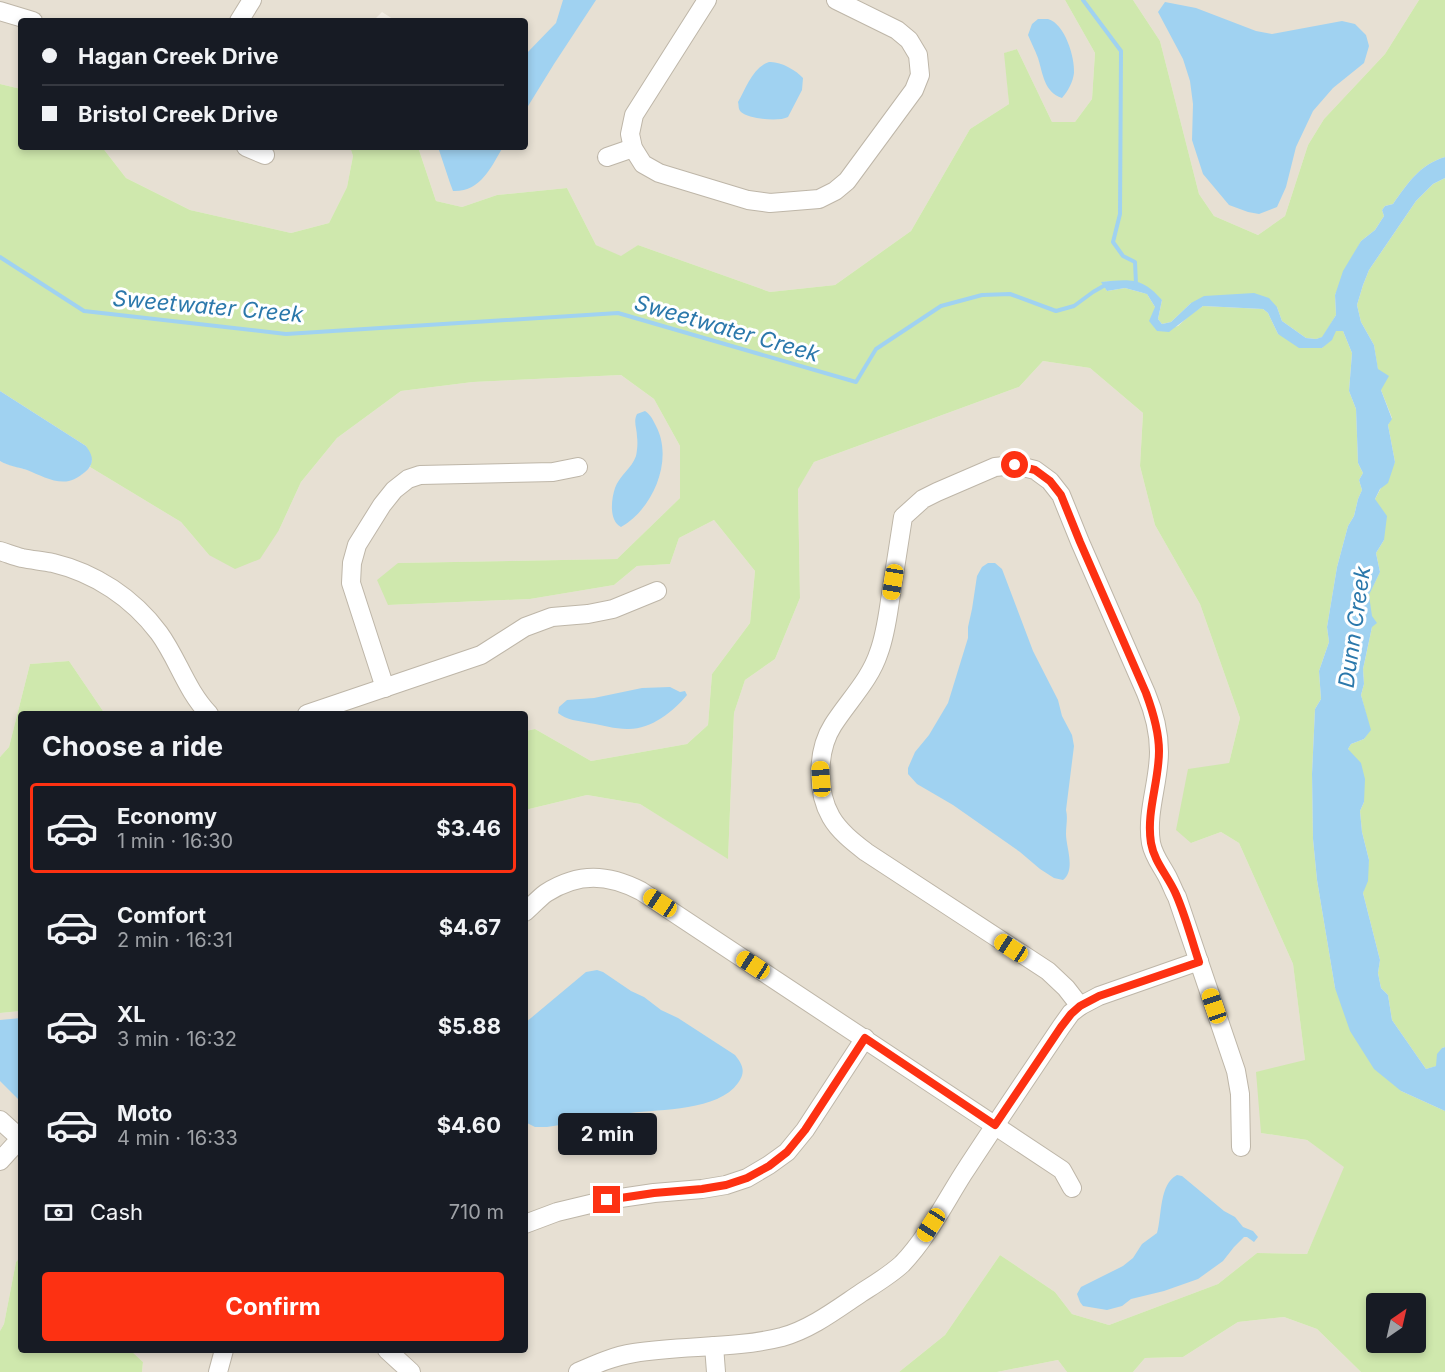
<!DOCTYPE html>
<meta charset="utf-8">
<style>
:root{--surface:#171b24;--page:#242831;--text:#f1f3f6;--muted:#9ea1a6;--line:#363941;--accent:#fd3112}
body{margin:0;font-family:Inter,sans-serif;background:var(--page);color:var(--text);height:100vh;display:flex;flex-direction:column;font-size:22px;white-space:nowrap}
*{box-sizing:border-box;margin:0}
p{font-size:20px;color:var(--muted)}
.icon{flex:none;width:33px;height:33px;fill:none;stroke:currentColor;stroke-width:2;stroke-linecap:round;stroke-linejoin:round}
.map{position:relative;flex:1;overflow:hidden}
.details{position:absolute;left:18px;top:711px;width:510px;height:642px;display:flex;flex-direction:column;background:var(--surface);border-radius:6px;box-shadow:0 3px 9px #0003}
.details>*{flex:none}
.hud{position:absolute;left:18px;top:18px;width:510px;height:132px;border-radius:6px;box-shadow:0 3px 9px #0003;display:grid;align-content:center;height:132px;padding:0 24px;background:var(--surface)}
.needle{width:39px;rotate:34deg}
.tools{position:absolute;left:1366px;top:1293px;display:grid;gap:12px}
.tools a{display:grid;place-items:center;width:60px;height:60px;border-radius:6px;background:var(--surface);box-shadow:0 3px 9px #0003;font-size:30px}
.end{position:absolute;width:27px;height:27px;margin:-14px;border:8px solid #fd3112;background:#fff;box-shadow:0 0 0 3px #fff}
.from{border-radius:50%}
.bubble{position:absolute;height:42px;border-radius:6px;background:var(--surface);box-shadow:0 3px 9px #0003;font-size:20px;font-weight:700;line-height:42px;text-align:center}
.car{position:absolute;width:18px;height:36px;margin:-18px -9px;border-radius:8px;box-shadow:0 0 4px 2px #0007;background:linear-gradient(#f5c518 24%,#345 0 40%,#f5c518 0 76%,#345 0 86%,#f5c518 0)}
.hud b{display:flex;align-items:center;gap:21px;height:57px;font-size:22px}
.hud b+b{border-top:2px solid var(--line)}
.hud i{width:15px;height:15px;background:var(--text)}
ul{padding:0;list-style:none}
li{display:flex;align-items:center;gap:18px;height:90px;margin:0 12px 9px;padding:0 12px;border:3px solid transparent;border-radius:6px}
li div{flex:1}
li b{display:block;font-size:22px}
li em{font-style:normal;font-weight:700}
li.selected{border-color:var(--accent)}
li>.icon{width:54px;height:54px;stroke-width:1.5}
h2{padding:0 24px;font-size:27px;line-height:72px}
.pay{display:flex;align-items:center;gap:15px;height:66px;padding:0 24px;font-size:22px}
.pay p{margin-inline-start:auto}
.primary-button{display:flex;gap:12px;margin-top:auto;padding:12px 24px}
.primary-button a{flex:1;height:69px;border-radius:6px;background:var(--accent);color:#fff;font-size:24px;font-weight:700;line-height:69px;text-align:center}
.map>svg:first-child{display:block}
.residential{fill:#e7e0d3}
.green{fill:#cfe8ad;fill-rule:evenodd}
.water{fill:#a0d2f1}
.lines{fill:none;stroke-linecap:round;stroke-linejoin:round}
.stream{stroke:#a0d2f1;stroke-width:4}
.minor-casing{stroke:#beb6a8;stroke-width:20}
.minor{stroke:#fff;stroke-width:18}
.route{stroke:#fd3112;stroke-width:8}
.labels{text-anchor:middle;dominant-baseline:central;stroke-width:6;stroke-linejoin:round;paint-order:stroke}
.water-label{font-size:22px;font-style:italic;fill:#2b78ab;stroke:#fff}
</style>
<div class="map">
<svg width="1445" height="1372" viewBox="0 0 1445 1372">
<rect width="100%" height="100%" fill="#f3eee5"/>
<g class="residential">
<polygon points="0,0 1065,0 1095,53 1092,99 1075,122 1052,122 1017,49 1005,53 1009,104 970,129 911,231 835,285 770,292 638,245 621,257 596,245 567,188 497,195 462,207 436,201 418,147 525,147 525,21 396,21 382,12 373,21 21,21 21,89 0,84"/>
<polygon points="1133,0 1419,0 1385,54 1324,119 1308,145 1285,216 1258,235 1214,216 1199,194 1160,41"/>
<polygon points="102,147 350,147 353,156 347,187 329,223 291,233 190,210 126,178"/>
<polygon points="1043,361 1090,368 1143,413 1140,466 1155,525 1200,604 1240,718 1229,763 1191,843 1221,832 1239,843 1293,964 1305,1060 1261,1133 1307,1140 1345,1167 1307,1254 1257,1253 1218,1284 1109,1325 1072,1314 1055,1292 1000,1255 945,1335 899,1372 142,1372 143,1362 130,1350 525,1350 525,810 587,795 640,804 728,858 734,713 745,680 775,659 800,598 798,488 814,462 1019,387"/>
<polygon points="621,375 654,399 680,446 680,498 617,559 398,563 388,605 530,599 614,585 637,566 670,564 679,538 714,520 755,571 750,623 712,674 708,725 687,744 591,761 535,729 525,731 525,714 105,714 69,661 30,664 9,747 0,757 0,461 4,463 27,470 81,475 90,467 181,522 209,555 279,530 301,482 337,438 401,391 473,382"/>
<polygon points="21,1011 21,1256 16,1262 4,1324 0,1331 0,1013"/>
<polygon points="1284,1317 1317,1329 1361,1372 1133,1372 1145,1358 1183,1357 1238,1322"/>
<polygon points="1058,1360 1067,1372 997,1372"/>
</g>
<g class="green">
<path d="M1065,0H1133L1160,41L1199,194L1214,216L1258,235L1285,216L1308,145L1324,119L1385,54L1419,0H1445V157C1419,165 1408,183 1393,204L1385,206L1382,210L1384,216L1375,230L1361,241L1335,295L1336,315L1323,337L1316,339L1306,338L1282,321L1277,307L1191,303L1171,322L1162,324L1158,319L1162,300L1114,281L1102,282L1107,291L1125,288L1147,294L1155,307L1157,331L1178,326L1190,315L1203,306L1263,309L1268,313L1278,334L1322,348L1335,331H1343L1352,353L1349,391L1356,409L1358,463L1363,473L1359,480L1362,490L1358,499L1354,516L1348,526L1337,567L1327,627L1329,642L1319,671L1321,699L1315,709L1312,774L1313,839L1317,880L1335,988L1401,1091L1445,1111V1372H1361L1317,1329L1284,1317L1238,1322L1183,1357L1145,1358L1133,1372H1067L1058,1360L997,1372H899L945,1335L1000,1255L1055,1292L1072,1314L1109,1325L1218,1284L1257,1253L1307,1254L1344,1167L1307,1140L1261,1133L1256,1072L1305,1060L1293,964L1239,843L1221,832L1191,843L1176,830L1188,769L1229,763L1240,718L1200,604L1155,525L1140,466L1143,413L1090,368L1043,361L1019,387L814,462L798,489L800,598L775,659L745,680L734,713L728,859L640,804L587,795L525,810V731L535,729L591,761L687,744L708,725L712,674L750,623L755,571L714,520L679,538L670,564L637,566L614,585L530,599L388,605L377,580L398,563L617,559L680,498V446L654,399L621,375L473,382L401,391L337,438L301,482L279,530L260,559L235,569L209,555L181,522L90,467L92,460L86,446L0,391V84L21,89V147H102L126,178L190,210L291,233L329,223L347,187L353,156L350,147H418L436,201L462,207L497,195L567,188L596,245L621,256L638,245L770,292L835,285L911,231L970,129L1009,104L1004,53L1017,49L1052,122H1075L1092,99L1095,53ZM1377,1304H1416V1342H1377Z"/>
<polygon points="1445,178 1445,1047 1442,1048 1437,1066 1426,1069 1392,1020 1388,995 1381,988 1378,973 1380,960 1363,893 1369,860 1362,832 1360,811 1364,802 1348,749 1351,744 1364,739 1370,730 1361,695 1364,684 1363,669 1372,627 1369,594 1380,572 1376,553 1384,540 1375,499 1395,462 1388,425 1392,418 1381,390 1374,345 1361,322 1357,305 1363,285 1369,270 1416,201 1433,184"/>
<polygon points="69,661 105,714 21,714 21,1011 0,1013 0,757 9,747 30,664"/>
<polygon points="21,1256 21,1350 130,1350 143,1362 142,1372 0,1372 0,1331 4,1324 16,1262"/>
</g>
<g class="water">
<polygon points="563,0 596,0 554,64 525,111 525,55 556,23"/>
<polygon points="1165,2 1196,8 1256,31 1272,34 1342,21 1355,24 1366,35 1369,46 1364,63 1333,88 1313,111 1296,147 1286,187 1277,207 1259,214 1248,212 1229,205 1203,174 1192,140 1193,104 1190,81 1183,59 1158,12"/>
<path d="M1038,19C1039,19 1047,19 1048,19C1065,24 1075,57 1074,73C1073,82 1068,91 1062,98C1044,92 1043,74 1038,58C1035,50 1031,42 1028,35L1032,24Z"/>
<path d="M769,62C780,61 796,70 803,78L802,90L788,117C779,122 749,119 741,112C738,109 739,106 738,102C746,88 753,67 769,62Z"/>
<path d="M438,147H503C491,167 481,192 453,191L450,183Z"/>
<path d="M1445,157V178L1433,184L1416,201L1369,270L1363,285L1357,305L1361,322L1374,345L1378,369L1389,376L1381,390L1392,419L1388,425L1395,462L1388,483L1380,489L1375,499L1387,516L1384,540L1376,553L1380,572L1369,595L1372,616L1377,623L1372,627L1363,669L1364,684L1361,695L1371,730L1364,739L1351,744L1348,749L1361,763L1365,779L1364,802L1360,811L1362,832L1369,860L1368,881L1363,893L1380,960L1378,973L1381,988L1388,995L1392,1020L1426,1069L1436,1066L1437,1054L1442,1048L1445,1047V1111L1401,1091L1374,1069L1350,1031L1335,988L1317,880L1313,839L1312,774L1315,709L1321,699L1319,671L1329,642L1327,627L1337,567L1348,526L1354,516L1358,499L1362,490L1359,480L1363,473L1358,463L1356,409L1349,391L1352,353L1343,331H1336L1332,340L1322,348H1299L1278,334L1268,313L1263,309L1203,306L1169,332L1157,331L1149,321L1155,307L1147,294L1125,288L1107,291L1101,282C1130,279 1142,277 1162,300L1158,319L1162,324L1171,322L1191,303L1204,296L1254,293L1269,298L1277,307L1282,321L1306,338L1316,339L1322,337L1336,315L1335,295L1343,271L1361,241L1375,230L1384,216L1382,210L1385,206L1393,204C1408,183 1419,165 1445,157Z"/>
<path d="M0,391L86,446C91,453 95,460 89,468C85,473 75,480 69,481C55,484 40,475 27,470C18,467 8,466 0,461Z"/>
<path d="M645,411C651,415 653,420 656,426C674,460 653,509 621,527C609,521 611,500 615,488C619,476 632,468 636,456C637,451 638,443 637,437C637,428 633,422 637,414Z"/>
<path d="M988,563H995L1002,569L1033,651L1058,700L1062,716L1072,735L1074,746L1066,810C1068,818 1066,825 1066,834C1066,847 1076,870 1063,880L1054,878L1040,869L1020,852L953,805L917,784L908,774V768L915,752L929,735L948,703L968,638V627L972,609L977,576L982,567Z"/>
<path d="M670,687L680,692L685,691L687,695C673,712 650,730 627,729C615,729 602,725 589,723C579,721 566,720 558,713L559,707L567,700L594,698L642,688Z"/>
<path d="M597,970L603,972L631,991L644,997L661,1010L678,1018L735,1055C743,1065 746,1072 738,1083C718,1111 661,1109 630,1113C602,1117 575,1123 547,1127H535L525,1122V1023L586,972Z"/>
<polygon points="21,1018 21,1102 0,1081 0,1020"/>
<path d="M1177,1175L1182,1176L1224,1211L1235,1217L1243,1227L1253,1231L1258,1237L1254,1242L1247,1237H1244L1234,1247L1223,1261L1198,1279L1164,1291L1131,1299L1122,1306L1107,1310L1083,1306L1080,1302L1077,1294L1081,1287L1123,1266L1133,1258L1142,1244L1157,1233C1162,1216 1159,1184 1177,1175Z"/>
</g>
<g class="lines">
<g class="stream">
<polyline points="1083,0 1121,51 1120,214 1113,242 1123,256 1135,262 1136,284"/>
<polyline points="0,257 84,311 286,334 618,313 856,382 876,349 941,306 982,295 1010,294 1056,311 1074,306 1093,292 1107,284"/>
</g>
<g class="minor-casing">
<g id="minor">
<polyline points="707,0 634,115 630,134 633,148 643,164 659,173 748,200 770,203 819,199 835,191 847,181 914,90 920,75 918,55 909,40 897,30 836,0"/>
<polyline points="0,11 33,21"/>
<polyline points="239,21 252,0"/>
<polyline points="246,147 265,155"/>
<polyline points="607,157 633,148"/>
<path d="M0,551C7,553 14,556 22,558C32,560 43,561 53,563C95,573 133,598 159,633C178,659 186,690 209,714"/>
<polyline points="385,688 351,583 352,563 357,545 382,505 394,490 408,479 420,475 553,472 578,467"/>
<polyline points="307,714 481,655 525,627 552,617 588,614 613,609 657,591"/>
<path d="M525,912C532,906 539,898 546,893C579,872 608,874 641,891L1062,1170L1072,1188"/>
<path d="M1080,1006L1066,988L1048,971L866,852C853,842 839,831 831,817C816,791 817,750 833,725C849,700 870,680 879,652C886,633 888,613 891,594C895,568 899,543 903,517L923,499L937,492L995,467L1015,465L1035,470L1050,481L1061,495L1080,542L1146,693C1154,712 1159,731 1159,752C1159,782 1146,813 1151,843C1154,858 1163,867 1169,880C1172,886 1174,892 1177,897L1236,1071L1240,1094L1241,1147"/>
<polyline points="0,1120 21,1139"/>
<polyline points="0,1161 20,1139"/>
<polyline points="525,1224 557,1212 607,1200 654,1193 702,1189 726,1185 747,1178 769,1165 787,1152 805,1130 865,1038"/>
<polyline points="714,1346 716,1372"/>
<polyline points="387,1350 411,1372"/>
<polyline points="218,1372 224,1350"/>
<path d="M578,1372C596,1364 614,1356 634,1353C682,1345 734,1349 782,1337C811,1329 837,1309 861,1293C875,1284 890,1275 902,1264C927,1238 944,1204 963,1174C995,1125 1028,1076 1061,1027L1071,1013L1080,1006L1099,996L1199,961"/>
</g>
</g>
<use href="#minor" class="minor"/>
</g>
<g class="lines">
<path class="route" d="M607,1200L654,1193L702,1189L726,1185L747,1178L769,1166L787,1152L805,1130L865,1038L995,1125L1061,1027L1071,1014L1080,1006L1099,996L1199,962C1191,938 1185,914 1175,892C1167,875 1154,861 1151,843C1146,812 1159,782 1159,751C1159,731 1153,712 1146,693L1080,542L1061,495L1050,481L1035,470L1015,465"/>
</g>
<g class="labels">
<g class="water-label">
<text transform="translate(208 306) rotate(5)">Sweetwater Creek</text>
<text transform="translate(727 328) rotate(16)">Sweetwater Creek</text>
<text transform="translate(1354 627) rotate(-82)">Dunn Creek</text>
</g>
</g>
</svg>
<div class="tools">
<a><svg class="needle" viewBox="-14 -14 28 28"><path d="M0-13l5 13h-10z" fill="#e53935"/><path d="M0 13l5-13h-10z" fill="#9ea1a6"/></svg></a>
</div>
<i class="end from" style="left:1015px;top:465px"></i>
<i class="end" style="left:607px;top:1200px"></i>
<div class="bubble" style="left:558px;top:1113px;width:99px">2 min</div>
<i class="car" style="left:893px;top:582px;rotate:189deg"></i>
<i class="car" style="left:821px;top:779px;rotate:356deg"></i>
<i class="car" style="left:660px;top:903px;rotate:303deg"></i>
<i class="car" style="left:1011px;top:948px;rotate:303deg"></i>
<i class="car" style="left:753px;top:965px;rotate:303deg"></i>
<i class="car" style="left:1214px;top:1006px;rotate:341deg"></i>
<i class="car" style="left:931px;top:1225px;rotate:213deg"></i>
<div class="hud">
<b><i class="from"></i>Hagan Creek Drive</b>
<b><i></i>Bristol Creek Drive</b>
</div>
<section class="details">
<h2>Choose a ride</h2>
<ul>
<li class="selected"><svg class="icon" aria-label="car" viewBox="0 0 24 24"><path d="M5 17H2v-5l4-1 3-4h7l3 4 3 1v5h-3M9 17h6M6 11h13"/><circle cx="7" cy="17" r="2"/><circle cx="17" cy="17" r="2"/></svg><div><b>Economy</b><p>1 min · 16:30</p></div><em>$3.46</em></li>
<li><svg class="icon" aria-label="car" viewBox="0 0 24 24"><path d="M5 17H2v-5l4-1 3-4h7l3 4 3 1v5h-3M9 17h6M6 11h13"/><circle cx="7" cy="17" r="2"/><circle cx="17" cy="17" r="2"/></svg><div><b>Comfort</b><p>2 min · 16:31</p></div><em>$4.67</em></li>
<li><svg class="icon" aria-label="car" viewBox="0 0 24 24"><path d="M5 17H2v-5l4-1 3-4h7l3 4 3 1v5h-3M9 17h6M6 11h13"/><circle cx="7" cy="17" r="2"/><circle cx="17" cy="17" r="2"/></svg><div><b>XL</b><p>3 min · 16:32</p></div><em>$5.88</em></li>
<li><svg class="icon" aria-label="car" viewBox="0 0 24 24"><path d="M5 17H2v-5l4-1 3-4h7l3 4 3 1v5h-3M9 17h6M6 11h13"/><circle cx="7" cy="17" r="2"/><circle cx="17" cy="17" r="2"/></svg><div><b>Moto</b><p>4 min · 16:33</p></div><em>$4.60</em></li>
</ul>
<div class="pay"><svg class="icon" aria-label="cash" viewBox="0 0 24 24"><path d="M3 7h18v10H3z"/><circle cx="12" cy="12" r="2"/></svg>Cash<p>710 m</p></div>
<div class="primary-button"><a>Confirm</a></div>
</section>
</div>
